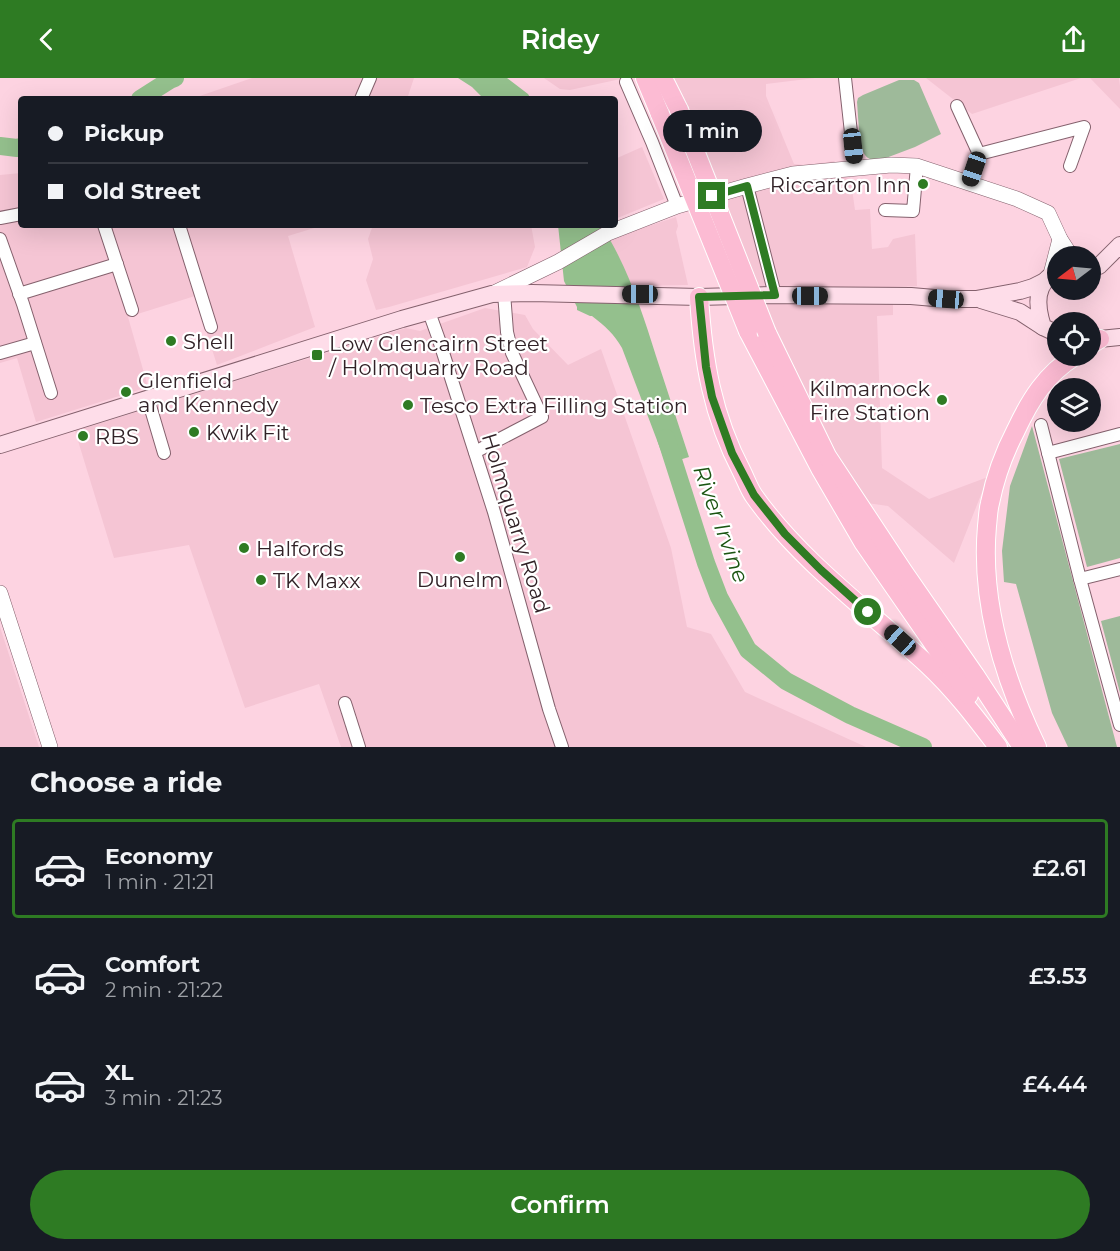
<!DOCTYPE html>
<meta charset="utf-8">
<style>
:root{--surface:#171b24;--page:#242831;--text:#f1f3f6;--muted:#9ea1a6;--line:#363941;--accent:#2e7b23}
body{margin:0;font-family:Montserrat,sans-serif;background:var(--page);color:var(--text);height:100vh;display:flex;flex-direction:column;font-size:22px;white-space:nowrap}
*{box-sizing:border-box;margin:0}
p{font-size:20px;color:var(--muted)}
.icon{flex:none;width:33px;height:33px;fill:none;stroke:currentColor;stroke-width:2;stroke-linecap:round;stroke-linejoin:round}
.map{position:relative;height:669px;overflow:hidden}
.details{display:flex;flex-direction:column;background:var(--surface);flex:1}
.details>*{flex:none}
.banner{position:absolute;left:18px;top:18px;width:600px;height:132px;border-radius:6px;box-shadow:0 6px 24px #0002;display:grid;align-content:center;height:132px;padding:0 30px;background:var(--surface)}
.needle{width:39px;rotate:254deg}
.tools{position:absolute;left:1047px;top:168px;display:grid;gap:12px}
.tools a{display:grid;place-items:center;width:54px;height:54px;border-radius:50%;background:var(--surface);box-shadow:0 6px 24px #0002;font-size:30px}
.end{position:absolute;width:27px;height:27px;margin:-14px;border:8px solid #2e7b23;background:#fff;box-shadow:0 0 0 3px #fff}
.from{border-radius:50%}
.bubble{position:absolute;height:42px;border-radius:21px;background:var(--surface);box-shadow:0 6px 24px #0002;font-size:20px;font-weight:600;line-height:42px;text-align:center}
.car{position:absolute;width:18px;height:36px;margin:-18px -9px;border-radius:8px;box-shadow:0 0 4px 2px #0007;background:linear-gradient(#222 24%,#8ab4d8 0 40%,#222 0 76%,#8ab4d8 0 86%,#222 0)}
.banner b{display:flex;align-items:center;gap:21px;height:57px;font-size:22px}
.banner b+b{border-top:2px solid var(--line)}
.banner i{width:15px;height:15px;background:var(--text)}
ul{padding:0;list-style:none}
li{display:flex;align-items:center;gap:18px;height:99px;margin:0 12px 9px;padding:0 18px;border:3px solid transparent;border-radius:6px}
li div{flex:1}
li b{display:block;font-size:22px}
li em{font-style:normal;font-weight:600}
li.current{border-color:var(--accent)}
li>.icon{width:54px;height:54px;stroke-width:1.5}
h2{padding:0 30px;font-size:27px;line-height:72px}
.action{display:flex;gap:12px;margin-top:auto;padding:12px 30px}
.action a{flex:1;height:69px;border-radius:36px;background:var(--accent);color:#fff;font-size:24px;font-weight:600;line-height:69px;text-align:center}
header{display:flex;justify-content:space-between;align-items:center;height:78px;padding:0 30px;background:var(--accent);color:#fff;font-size:27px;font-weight:600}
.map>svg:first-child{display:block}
.built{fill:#f5c5d4}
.green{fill:#9eba9a}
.water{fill:#94c08d}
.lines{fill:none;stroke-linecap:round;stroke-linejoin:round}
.river{stroke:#94c08d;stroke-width:18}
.minor-casing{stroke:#84616d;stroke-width:14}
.tertiary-casing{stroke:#84616d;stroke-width:16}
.secondary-casing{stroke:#84616d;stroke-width:18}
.primary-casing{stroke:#fff;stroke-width:20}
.minor{stroke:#fff;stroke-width:12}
.tertiary{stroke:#fff;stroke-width:15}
.secondary{stroke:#fedde9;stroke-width:16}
.primary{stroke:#fcbbd3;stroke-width:18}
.primary-bridge-casing{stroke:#fff;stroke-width:20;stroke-linecap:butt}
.primary-bridge{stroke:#fcbbd3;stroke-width:18}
.route{stroke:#2e7b23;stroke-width:8}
.poi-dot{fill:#2e7b23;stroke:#fff;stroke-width:2}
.labels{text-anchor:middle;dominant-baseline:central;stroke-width:4.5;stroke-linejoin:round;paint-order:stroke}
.poi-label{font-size:21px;fill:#312227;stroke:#fff;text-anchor:start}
.street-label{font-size:21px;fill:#312227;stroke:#fff}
.water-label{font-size:22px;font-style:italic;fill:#1b5512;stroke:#fff}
</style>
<header><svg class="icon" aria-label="back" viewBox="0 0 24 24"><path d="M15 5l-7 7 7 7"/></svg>Ridey<svg class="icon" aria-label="share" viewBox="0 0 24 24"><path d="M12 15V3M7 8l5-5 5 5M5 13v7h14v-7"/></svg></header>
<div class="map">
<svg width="1120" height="669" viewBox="0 0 1120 669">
<rect width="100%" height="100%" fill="#fdd3e1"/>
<g class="built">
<polygon points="252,0 414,0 407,21 191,21"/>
<polygon points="544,0 625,0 570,12 560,11"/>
<polygon points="673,0 815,0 766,6 766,18 794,86 806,87 834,83 850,97 855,132 870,131 872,171 888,169 893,161 915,156 917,208 893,209 893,237 877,238 882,390 929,421 988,399 954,485 888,428 867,425 825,361 762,227"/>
<polygon points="926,0 1081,0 972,36"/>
<polygon points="1090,0 1119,0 1120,8 1120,31"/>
<polygon points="642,69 664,121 615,141 615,81"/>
<polygon points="21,95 21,147 324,147 288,158 315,249 217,287 195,218 128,239 148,309 36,344 17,280 0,285 0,97"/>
<polygon points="676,139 678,148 676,154 688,207 632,208 609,161"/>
<polygon points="373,147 531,147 535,169 527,189 389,229 376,232 366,202 373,181 368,161"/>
<polygon points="485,230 525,237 533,251 568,287 601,271 671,470 687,549 711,556 745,614 866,669 341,669 319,606 245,630 189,467 114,480 75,353 406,250 420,253"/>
<polygon points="0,549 39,669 0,669"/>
</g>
<g class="green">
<path d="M899,2H914L919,5L941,56L915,69L878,83C873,82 869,82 865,77C859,69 858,35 857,24L858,20L863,17Z"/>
<polygon points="1032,348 1117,669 1068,669 1052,635 1016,506 1004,504 1002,473 1010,408"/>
<polygon points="1120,366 1120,480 1087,489 1059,381"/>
<polygon points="1120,538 1120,615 1101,543"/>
</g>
<g class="water">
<polygon points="458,0 507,0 528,16 531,21 484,21 472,9"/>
<path d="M558,147H601C627,187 642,233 656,278C667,312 678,345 689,379L666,386L622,270C614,256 605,248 592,238H590L577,232V229L564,203Z"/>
</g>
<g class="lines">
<g class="river">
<polyline points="140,21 170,2 175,0"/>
<polyline points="0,68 17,70 21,69"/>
<polyline points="666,360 706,485 719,519 748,572 786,603 850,637 923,669"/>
</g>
<g class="minor-casing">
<g id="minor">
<polyline points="845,0 855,91"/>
<polyline points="626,4 652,64 677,128"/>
<polyline points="361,21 370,0"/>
<polyline points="957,28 979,76"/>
<polyline points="969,105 979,76 1084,49 1070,88"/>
<polyline points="747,108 775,217"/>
<polyline points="885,132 913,133 917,88"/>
<polyline points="0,140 21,136"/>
<polyline points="104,147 132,232"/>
<polyline points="179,147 211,249"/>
<polyline points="0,161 23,226 51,315"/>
<polyline points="19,216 117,186"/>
<polyline points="429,234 438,259 494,434 549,631 562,669"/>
<polyline points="0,275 35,265"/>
<polyline points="148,321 164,375"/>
<polyline points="1041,347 1080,501 1120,647"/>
<polyline points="475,374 542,339 512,275 507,254 504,215"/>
<polyline points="1048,375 1120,356"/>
<polyline points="1080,501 1120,491"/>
<polyline points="345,625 359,669"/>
</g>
</g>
<g class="tertiary-casing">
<g id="tertiary">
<polyline points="1051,196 1060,161"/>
<polyline points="492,216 558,184 608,155 677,128 747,108 793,96 891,87 917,88 1017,121 1048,135 1060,161 1071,178"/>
<polyline points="0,515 50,669"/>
</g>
</g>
<g class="secondary-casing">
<g id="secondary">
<polyline points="1099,188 1120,167"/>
<path d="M1058,193C1034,205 1036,227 1043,249L1058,256"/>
<polyline points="981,222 1020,234 1043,249"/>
<polyline points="1090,262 1120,259"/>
<polyline points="0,367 402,241 492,216 532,215 699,219 775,217 911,218 946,221 976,221 1020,213 1033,209 1045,203"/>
</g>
</g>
<g class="primary-casing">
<g id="primary">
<polyline points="645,0 660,36"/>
<polyline points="663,0 679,32"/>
<path d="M699,219C703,282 712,337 742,394C746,402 749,411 754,418C800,483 869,533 927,586C954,611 976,640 998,669"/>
<polyline points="748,253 821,392 863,464 969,617"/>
<polyline points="767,255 827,378 903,493 975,597 1022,669"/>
<polyline points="1090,267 1100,261"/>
<path d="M1037,669C1004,601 980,525 987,448C988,440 988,432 990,425C995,400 1004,375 1016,352C1030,322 1046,296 1075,278"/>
</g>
</g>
<use href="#minor" class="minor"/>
<use href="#tertiary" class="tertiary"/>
<use href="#secondary" class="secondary"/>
<use href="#primary" class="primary"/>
<g class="primary-bridge-casing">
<g id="primary-bridge">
<polyline points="679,32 767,255"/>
<polyline points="660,36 748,253"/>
</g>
</g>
<use href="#primary-bridge" class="primary-bridge"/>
</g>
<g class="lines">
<polyline class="route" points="712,118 747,108 775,217 699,219 706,289 712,319 732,375 754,417 785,456 821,492 868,534"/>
</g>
<g class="poi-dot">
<circle cx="923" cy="106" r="6"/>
<circle cx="171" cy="263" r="6"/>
<rect x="311" y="271" width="12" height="12" rx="3"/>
<circle cx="126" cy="314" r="6"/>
<circle cx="942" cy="322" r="6"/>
<circle cx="408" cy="327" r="6"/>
<circle cx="194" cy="354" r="6"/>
<circle cx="83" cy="358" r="6"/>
<circle cx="244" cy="470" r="6"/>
<circle cx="460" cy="479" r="6"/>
<circle cx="261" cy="502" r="6"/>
</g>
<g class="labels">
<g class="poi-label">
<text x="911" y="106" text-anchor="end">Riccarton Inn</text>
<text x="183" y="263">Shell</text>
<text x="329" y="265">Low Glencairn Street<tspan x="329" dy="24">/ Holmquarry Road</tspan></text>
<text x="138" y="302">Glenfield<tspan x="138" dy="24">and Kennedy</tspan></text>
<text x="930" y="310" text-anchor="end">Kilmarnock<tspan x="930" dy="24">Fire Station</tspan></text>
<text x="420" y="327">Tesco Extra Filling Station</text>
<text x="206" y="354">Kwik Fit</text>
<text x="95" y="358">RBS</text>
<text x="256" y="470">Halfords</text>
<text x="460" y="501" text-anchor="middle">Dunelm</text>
<text x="273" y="502">TK Maxx</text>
</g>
<g class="street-label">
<text transform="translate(516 445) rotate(73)">Holmquarry Road</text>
</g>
<g class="water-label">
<text transform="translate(721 446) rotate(70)">River Irvine</text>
</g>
</g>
</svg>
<div class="tools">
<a><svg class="needle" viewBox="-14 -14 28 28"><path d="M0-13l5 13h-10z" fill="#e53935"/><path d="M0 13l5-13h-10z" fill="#9ea1a6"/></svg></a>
<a><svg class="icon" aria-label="locate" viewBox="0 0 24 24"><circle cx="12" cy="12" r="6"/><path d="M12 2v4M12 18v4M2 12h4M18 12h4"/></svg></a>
<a><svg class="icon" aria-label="layers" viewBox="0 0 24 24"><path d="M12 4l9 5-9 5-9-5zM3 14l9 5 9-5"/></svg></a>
</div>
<i class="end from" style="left:868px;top:534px"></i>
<i class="end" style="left:712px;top:118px"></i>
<div class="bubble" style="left:663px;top:32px;width:99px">1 min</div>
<i class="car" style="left:853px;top:68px;rotate:174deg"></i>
<i class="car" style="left:974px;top:91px;rotate:199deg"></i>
<i class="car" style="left:640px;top:216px;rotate:270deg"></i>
<i class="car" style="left:810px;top:218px;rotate:90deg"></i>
<i class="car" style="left:946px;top:221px;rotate:275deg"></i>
<i class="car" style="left:900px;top:562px;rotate:312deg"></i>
<div class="banner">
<b><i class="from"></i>Pickup</b>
<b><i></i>Old Street</b>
</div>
</div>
<section class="details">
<h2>Choose a ride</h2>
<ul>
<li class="current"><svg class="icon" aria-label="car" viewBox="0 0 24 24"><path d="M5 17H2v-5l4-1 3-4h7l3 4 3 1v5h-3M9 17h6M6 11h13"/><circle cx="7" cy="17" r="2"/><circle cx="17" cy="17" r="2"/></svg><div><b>Economy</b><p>1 min · 21:21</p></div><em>£2.61</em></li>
<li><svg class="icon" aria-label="car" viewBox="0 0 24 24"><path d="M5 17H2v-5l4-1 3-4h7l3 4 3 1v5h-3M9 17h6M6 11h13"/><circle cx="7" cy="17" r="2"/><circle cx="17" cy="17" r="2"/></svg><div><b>Comfort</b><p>2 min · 21:22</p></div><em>£3.53</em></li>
<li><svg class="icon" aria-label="car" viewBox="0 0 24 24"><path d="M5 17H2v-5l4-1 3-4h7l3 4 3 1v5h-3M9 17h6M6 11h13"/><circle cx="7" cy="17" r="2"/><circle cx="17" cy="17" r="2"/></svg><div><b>XL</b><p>3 min · 21:23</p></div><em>£4.44</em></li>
</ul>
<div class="action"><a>Confirm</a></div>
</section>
